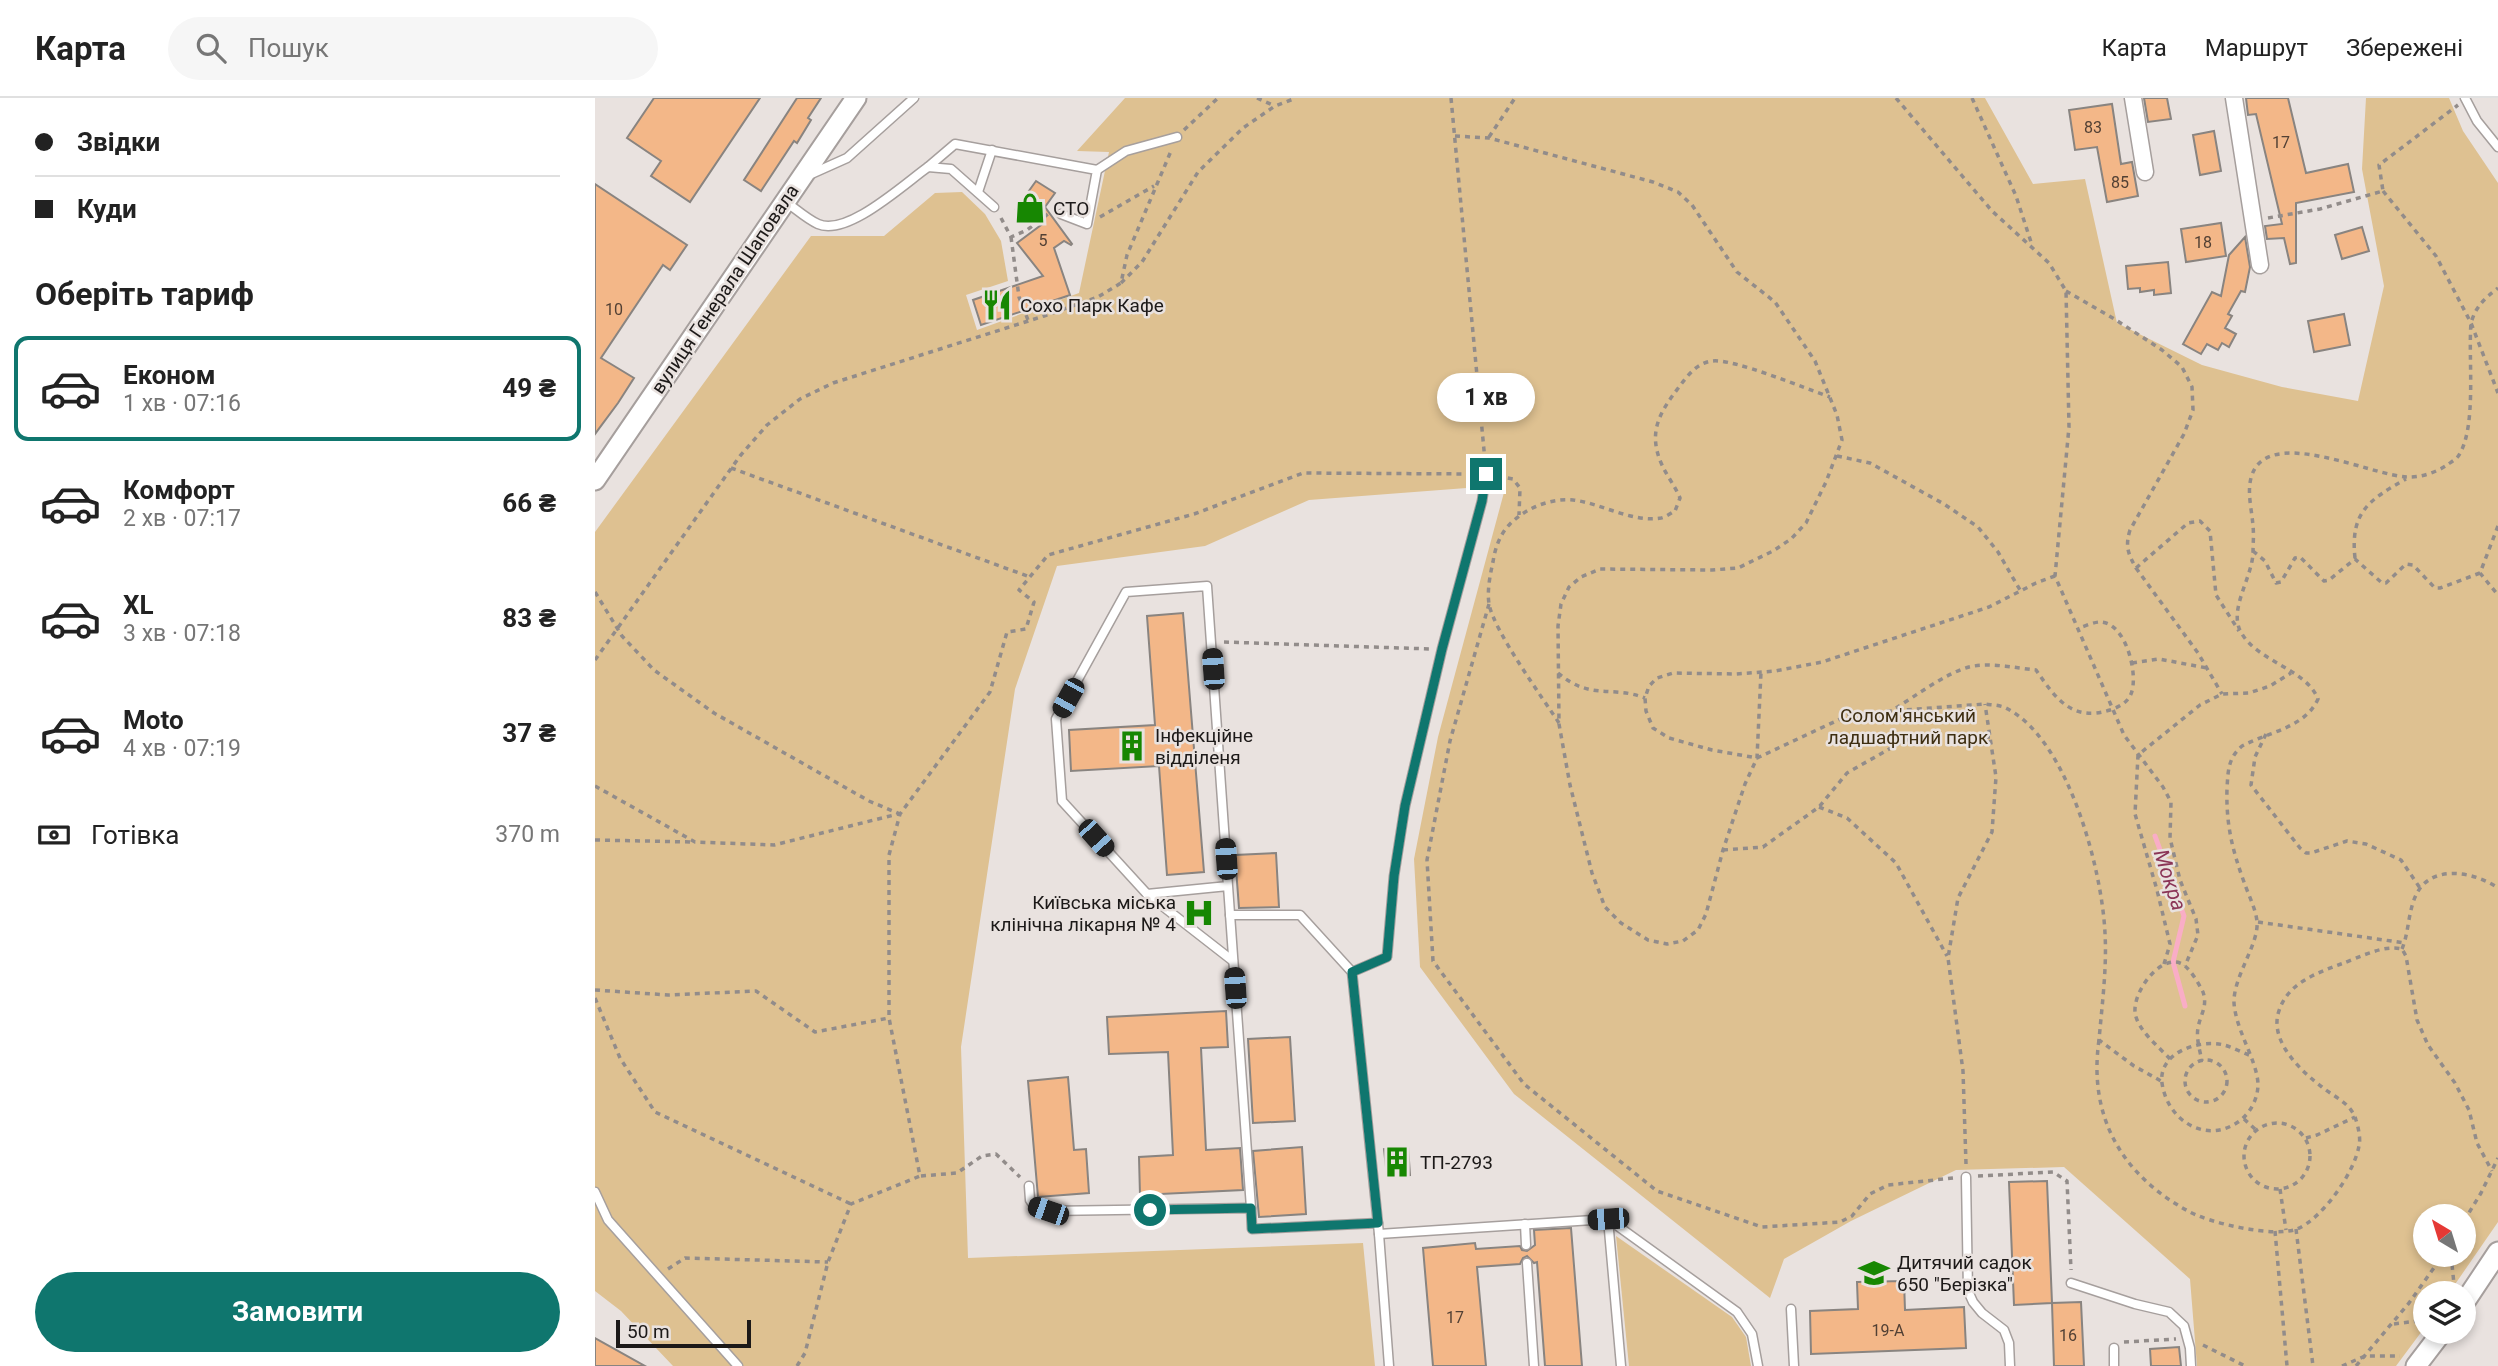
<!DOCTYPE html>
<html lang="uk">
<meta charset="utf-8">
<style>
:root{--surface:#fff;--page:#f6f6f6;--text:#222;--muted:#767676;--line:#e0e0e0;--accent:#0f766e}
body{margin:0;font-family:Roboto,sans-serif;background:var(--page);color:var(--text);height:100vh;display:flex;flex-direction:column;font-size:26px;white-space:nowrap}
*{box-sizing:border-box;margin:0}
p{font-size:23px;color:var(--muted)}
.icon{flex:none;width:38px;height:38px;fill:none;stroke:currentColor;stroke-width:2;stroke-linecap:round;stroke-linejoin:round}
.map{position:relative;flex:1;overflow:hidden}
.drawer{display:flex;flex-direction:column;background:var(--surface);width:595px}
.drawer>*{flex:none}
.hud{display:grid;align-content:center;height:154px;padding:0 35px;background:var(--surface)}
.needle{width:46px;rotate:322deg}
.buttons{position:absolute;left:1818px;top:1106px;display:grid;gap:14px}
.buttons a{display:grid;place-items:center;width:63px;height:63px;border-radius:50%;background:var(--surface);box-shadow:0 4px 10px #0003;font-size:35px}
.scale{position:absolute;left:21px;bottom:18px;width:135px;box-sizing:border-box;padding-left:7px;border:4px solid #1c1918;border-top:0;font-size:19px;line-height:24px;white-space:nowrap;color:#1c1918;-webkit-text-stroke:5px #e9e2df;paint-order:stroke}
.end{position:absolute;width:32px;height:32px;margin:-16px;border:9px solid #0f766e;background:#fff;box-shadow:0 0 0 4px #fff}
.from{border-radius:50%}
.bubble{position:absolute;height:49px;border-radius:24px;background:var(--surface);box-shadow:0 4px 10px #0003;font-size:23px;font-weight:700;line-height:49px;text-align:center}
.car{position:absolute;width:21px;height:42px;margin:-21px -10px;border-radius:9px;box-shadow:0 0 5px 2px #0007;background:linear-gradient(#222 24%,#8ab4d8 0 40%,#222 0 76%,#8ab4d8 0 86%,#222 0)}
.hud b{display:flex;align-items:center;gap:24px;height:66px;font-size:26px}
.hud b+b{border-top:2px solid var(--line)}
.hud i{width:18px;height:18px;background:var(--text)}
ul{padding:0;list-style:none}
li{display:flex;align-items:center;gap:21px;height:105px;margin:0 14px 10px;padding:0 21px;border:4px solid transparent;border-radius:14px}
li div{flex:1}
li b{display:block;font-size:26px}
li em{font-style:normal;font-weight:700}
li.selected{border-color:var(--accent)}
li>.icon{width:63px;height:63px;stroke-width:1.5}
h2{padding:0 35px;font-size:32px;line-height:84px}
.pay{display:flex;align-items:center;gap:18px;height:77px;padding:0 35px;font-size:26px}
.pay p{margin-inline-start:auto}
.action{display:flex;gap:14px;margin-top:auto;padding:14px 35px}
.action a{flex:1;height:80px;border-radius:42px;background:var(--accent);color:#fff;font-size:28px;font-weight:700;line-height:80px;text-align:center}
header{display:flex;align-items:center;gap:42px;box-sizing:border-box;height:98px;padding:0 35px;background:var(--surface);border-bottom:2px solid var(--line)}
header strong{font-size:33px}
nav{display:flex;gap:38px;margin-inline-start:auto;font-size:24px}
.search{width:490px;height:63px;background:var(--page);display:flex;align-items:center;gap:18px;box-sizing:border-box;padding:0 24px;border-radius:38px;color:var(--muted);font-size:26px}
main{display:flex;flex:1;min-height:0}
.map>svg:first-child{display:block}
.green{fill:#dec191;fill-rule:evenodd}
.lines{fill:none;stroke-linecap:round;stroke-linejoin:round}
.stream{stroke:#f9adc6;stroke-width:5}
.building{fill:#f3b788;stroke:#898480;stroke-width:2}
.service-casing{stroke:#a69f9d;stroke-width:11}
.minor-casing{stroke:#a69f9d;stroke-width:19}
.tertiary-casing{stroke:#a69f9d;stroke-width:23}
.path{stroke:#928c8a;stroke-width:3.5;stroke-dasharray:5 5;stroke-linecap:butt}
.service{stroke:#fff;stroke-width:8}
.minor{stroke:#fff;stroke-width:16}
.tertiary{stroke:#fff;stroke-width:19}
.route{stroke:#0f766e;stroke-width:9}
.labels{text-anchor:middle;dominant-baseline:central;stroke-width:5;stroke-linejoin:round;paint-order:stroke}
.number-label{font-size:16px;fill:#524034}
.poi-label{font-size:19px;fill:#1c1918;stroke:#e9e2df;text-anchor:start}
.street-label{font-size:19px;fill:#1c1918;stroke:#e9e2df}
.park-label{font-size:19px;fill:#3e2e11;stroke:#e9e2df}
.water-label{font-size:21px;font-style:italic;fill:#8b3557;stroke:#e9e2df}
</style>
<header>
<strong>Карта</strong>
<div class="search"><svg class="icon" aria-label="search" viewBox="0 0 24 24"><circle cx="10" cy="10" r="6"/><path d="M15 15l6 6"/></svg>Пошук</div>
<nav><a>Карта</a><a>Маршрут</a><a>Збережені</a></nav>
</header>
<main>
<section class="drawer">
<div class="hud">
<b><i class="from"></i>Звідки</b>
<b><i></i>Куди</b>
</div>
<h2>Оберіть тариф</h2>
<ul>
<li class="selected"><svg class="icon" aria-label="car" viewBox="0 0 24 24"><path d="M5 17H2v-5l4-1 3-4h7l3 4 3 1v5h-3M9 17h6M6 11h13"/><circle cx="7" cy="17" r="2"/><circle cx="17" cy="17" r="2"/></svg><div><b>Економ</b><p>1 хв · 07:16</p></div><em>49 ₴</em></li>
<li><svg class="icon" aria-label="car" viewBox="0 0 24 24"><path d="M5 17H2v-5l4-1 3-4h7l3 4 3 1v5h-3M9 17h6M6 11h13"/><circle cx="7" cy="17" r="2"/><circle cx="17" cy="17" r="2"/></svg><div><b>Комфорт</b><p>2 хв · 07:17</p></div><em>66 ₴</em></li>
<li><svg class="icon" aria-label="car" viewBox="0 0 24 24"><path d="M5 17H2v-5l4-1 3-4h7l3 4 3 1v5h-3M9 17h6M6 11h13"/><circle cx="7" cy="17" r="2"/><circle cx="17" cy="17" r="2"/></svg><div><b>XL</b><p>3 хв · 07:18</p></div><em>83 ₴</em></li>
<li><svg class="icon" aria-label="car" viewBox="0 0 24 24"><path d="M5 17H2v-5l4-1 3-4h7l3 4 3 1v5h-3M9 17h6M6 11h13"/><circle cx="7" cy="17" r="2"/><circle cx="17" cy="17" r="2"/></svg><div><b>Moto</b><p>4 хв · 07:19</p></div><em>37 ₴</em></li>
</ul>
<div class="pay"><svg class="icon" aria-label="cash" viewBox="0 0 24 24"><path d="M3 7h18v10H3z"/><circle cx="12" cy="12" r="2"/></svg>Готівка<p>370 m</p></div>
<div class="action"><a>Замовити</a></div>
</section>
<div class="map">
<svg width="1903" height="1268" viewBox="0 0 1903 1268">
<rect width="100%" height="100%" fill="#e9e2df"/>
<g class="green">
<path d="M530,0H1390L1438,86L1490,81L1522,225L1607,267L1687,289L1763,303L1789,188L1767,71L1771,0H1854L1868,33L1903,85V1124L1854,1195H1830V1229L1801,1268H1602L1595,1181L1469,1069L1361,1072L1256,1123L1189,1161L1175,1200L919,996L825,869L819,761L843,639L911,387L714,402L610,448L462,468L420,591L366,949L373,1160L768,1145L780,1268H78L26,1213L0,1193V434L216,138H289L340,95L367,94L390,116L406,143L413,183L371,197L382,232L484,195L514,54L482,53ZM1830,1118H1869V1157H1830Z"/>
<polygon points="1021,1138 1137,1219 1151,1239 1156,1268 1034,1268"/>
</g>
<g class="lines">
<polyline class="stream" points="1560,738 1589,818 1578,864 1590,908"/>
</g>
<g class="building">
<polygon points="59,0 165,0 95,104 56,78 66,63 32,40"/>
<polygon points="202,0 226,0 213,20 216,22 202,45 199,43 166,93 149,82"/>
<polygon points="1549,0 1572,0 1576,21 1553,24"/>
<polygon points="1651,0 1693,0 1711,75 1753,66 1759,94 1701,105 1701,165 1695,166 1689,140 1672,141 1670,128 1687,126 1661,16 1653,17"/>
<polygon points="1517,6 1526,66 1537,64 1543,98 1512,104 1502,49 1480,52 1474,12"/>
<polygon points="1619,33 1626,73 1605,77 1598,37"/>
<polygon points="441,83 460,95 450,109 477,146 476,147 469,143 459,150 475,197 386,227 378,202 448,178 422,145 446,127 421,111"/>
<polygon points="0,86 92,147 75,172 68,167 6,260 39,280 23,305 0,336"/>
<polygon points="1626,125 1631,158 1591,164 1586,131"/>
<polygon points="1767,129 1774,153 1747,161 1740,137"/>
<polygon points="1650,139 1655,169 1650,194 1646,193 1633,216 1637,218 1630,230 1641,236 1634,249 1627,245 1623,252 1612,246 1606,256 1588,246 1617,194 1626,198 1634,157"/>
<polygon points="1573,164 1576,195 1559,197 1559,192 1545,194 1545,190 1533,191 1531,168"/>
<polygon points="1749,216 1755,247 1719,254 1713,223"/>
<polygon points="588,515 609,774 572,777 564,668 476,673 474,632 560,627 552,518"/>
<polygon points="681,755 684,809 644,810 640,757"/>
<polygon points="631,913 633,949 606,950 611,1052 645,1050 648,1092 545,1097 544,1059 578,1057 573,954 514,956 512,919"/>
<polygon points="695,939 700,1023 658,1025 653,941"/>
<polygon points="473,979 479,1052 491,1051 494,1095 443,1099 433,983"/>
<polygon points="813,1048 815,1077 792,1079 789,1051"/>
<polygon points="707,1049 711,1116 664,1119 658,1053"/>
<polygon points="1452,1083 1457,1205 1419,1207 1414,1084"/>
<polygon points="976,1130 987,1268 950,1268 942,1164 939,1165 932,1158 928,1160 925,1166 882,1169 891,1268 838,1268 828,1150 880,1145 881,1151 925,1148 927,1152 932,1153 940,1147 939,1132"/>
<polygon points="1309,1183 1310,1212 1369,1209 1371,1250 1216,1256 1215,1213 1263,1211 1262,1184"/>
<polygon points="1486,1204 1489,1268 1459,1268 1457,1205"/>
<polygon points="0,1240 50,1268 0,1268"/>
<polygon points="1584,1249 1586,1268 1556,1268 1555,1251"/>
</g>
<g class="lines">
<g class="service-casing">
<g id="service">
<polyline points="1870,0 1882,23 1903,49"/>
<polyline points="333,69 360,46 502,72 492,126 466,116"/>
<polyline points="502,72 531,53 582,39"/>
<polyline points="214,77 252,60 319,0"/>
<polyline points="383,94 397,52"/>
<path d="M191,104C201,111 212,121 223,126C252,139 309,86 333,69L356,71L399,109"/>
<polyline points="633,788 612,488 531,494 461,621 467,703 552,796 633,788 656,1110"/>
<polyline points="552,796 638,863"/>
<polyline points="635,817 705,817 757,874 784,1136 794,1268"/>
<polyline points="757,874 792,859 799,778 810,708 847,551 887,403 891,376"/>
<polyline points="1371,1079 1373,1193 1378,1204 1387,1215 1409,1232 1414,1245 1415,1268"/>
<polyline points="434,1088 435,1102 439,1108 453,1113 656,1110 657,1131 783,1125"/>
<polyline points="0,1094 13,1122 143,1268"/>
<polyline points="1013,1121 1026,1268"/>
<polyline points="930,1126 931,1147"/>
<polyline points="784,1136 1013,1121 1142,1214 1157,1236 1163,1268"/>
<polyline points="932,1165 939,1268"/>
<polyline points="1476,1185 1540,1206 1574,1214 1589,1228 1595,1250 1596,1268"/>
<polyline points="1196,1211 1199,1268"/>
<polyline points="1519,1250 1519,1268"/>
</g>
</g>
<g class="minor-casing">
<g id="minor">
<polyline points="1538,0 1550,74"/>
<polyline points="1639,0 1665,167"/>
</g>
</g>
<g class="tertiary-casing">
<g id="tertiary">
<polyline points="0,382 261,0"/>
<polyline points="1869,1205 1903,1154"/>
<polyline points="1821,1268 1847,1234"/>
</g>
</g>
<g class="path">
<polyline points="662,0 680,8"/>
<polyline points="856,0 890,363"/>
<polyline points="1301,0 1397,113 1454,165 1471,193 1474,329 1460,478 1529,637 1568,689 1576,704 1575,740 1585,782 1601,821 1603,837 1590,868"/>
<polyline points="1377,0 1421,98 1437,147"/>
<polyline points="589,32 623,0"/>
<polyline points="860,38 894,40 1058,84 1083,94 1097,107 1142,174 1180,204 1220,263 1242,317 1247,342 1231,384 1211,425 1196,441 1178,453 1143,470 1117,472 1005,471 986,479 974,489 966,506 963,528 964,626 975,687 997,775 1010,809 1026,825 1053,842 1072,846 1088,843 1103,832 1111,816 1128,752 1150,686 1162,660 1166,574"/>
<polyline points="894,39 920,0"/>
<polyline points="1788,93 1841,158 1876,225 1903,295"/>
<polyline points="505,119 559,88"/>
<polyline points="406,120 416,139 432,132 453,116"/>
<polyline points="1673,120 1725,111 1788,93 1784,67 1863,7"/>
<polyline points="416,139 424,199 433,222"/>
<polyline points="526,185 547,164 603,74 648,30 680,8 701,0"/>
<path d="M1471,193L1521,222L1567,252L1587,269L1597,289L1598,312L1589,336L1535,432C1530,448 1533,456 1541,470L1603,555L1627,596"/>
<polyline points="1242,358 1275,365 1349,406 1383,429 1403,454 1425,492"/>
<polyline points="136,370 435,479"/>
<polyline points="903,378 918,381 925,390 924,417"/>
<polyline points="1903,428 1885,475 1903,497"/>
<polyline points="1658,453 1670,463 1681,485 1686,484 1700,460 1705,459 1729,483 1734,482 1760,461 1787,485 1791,485 1811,466 1818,467 1840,490 1845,490 1885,475"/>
<path d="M1760,460C1755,414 1774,402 1811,381"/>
<polyline points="1541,470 1593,425 1605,423 1615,433 1621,497 1644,533"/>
<path d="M1460,478L1441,485L1394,509L1227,564L1180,573L1141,576L1078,575L1062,580L1054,588L1050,600L1051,613L1058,630L1074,640L1117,652L1162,660L1256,616L1390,606C1397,607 1405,607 1411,610C1473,641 1507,771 1510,835C1512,870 1507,907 1504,942L1539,968L1566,983"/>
<polyline points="0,494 27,538 59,572 119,615 274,703 305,716"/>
<polyline points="894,506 855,643 832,762 838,863 929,986 1062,1093 1167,1129 1245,1124 1257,1118 1275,1096 1293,1087 1358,1080"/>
<polyline points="629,544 835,551"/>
<polyline points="0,562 145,358 172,327 205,301 238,285 449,218 503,199 526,185 532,157 576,53"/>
<polyline points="1537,565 1564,561 1612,570"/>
<path d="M963,575C996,603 1017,587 1050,600"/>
<path d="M1301,610C1322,597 1351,575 1374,569C1395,564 1420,570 1441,572C1461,601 1477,624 1515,612C1524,609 1532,605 1536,596C1544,577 1531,524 1505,524C1499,524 1490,528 1484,530"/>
<path d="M964,625C947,599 899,533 894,506C892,493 895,477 898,464C900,450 905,436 915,426C931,410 955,400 978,402C1006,405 1037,425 1066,420C1071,419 1076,415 1080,413L1085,400C1080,388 1072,378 1067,367C1052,334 1065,314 1084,289C1093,277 1102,265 1117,263C1138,260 1211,291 1235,299"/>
<polyline points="1671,636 1660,659 1656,687 1705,750 1711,755 1716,755 1752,743 1771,746 1806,762 1825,790"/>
<polyline points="0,688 100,744 179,747 303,716"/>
<polyline points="1224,709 1252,720 1301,765 1352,858"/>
<polyline points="0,742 98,744"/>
<polyline points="1128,752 1168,749 1224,709 1252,675 1310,642 1395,639"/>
<polyline points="1663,824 1810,845"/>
<path d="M1807,851C1814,834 1813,814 1821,797C1836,765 1880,774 1903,790"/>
<polyline points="1569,866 1575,846 1562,792 1540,716 1543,657 1605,607 1627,596 1654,595 1675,588 1696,575"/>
<polyline points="0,892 73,897 161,893 220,934 294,920"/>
<polyline points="0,900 25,960 60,1014 256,1106"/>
<path d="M1504,942C1493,1019 1527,1077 1593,1113C1614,1125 1679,1140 1702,1131C1728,1120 1759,1075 1764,1048C1766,1041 1763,1028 1761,1022C1756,1005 1739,999 1727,989C1706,973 1676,945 1683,916C1691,886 1719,876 1746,866C1763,860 1789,846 1807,851L1811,858L1822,922L1833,947L1860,985L1874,1012L1882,1045L1897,1073"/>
<path d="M1654,957C1646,954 1637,949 1629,947C1605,941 1563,954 1567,985C1572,1021 1608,1045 1640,1026C1654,1018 1663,1002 1663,986C1662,962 1641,933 1639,905C1638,879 1664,846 1662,824C1661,811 1653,796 1649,784C1637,751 1631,726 1632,691C1633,673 1633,660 1647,648C1673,634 1710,630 1723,601C1711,571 1664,564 1647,536C1632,513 1657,481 1658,455C1658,446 1659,437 1658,428C1657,413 1652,395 1656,380C1670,325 1777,378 1812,379C1825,380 1842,374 1852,367C1856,364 1862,361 1864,357C1882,328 1873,261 1876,225C1881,208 1889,201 1903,190"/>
<path d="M1575,961C1564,949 1546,935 1541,919C1534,899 1563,857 1585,865C1594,868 1604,886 1608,894C1613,909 1605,917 1603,930C1601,940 1605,953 1607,963"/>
<circle cx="1611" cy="983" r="21"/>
<polyline points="1649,1021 1660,1031"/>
<circle cx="1682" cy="1058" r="33"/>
<polyline points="1711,1040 1722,1037 1760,1019"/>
<polyline points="1371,1066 1368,973 1353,860 1363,800 1397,734 1401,679 1390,606"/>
<polyline points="326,1078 362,1075 387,1058 401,1056 425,1079"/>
<polyline points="1383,1078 1458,1074 1472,1083 1476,1172"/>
<polyline points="1685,1091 1691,1132"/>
<polyline points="1869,1123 1886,1095 1903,1060"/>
<polyline points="1701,1131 1718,1268"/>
<polyline points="1680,1133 1692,1268"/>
<polyline points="1856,1157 1859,1186"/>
<polyline points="73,1171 90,1160 233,1164"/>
<polyline points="1799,1226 1830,1222"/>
<polyline points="1529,1244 1581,1241"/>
<polyline points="1608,1247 1650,1268"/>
<polyline points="202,1268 210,1255 233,1164 256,1106 325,1078 294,920 294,757 305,716 395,594 412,534 431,531 439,504 424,492 453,457 599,416 708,375 878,376"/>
<polyline points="1747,1268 1770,1258 1805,1258"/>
<polyline points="1761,1268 1814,1205 1848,1157"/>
</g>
<use href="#service" class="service"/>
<use href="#minor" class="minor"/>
<use href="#tertiary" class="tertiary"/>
</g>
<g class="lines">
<polyline class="route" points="555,1112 656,1110 657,1131 783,1125 757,874 792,859 799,778 810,708 847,551 887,403 891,376"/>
</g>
<defs>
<g id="shop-bare" transform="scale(2.415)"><path d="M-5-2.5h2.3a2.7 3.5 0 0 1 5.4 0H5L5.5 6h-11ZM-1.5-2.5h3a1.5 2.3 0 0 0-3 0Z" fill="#178702" stroke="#e9e2df" stroke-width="2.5" paint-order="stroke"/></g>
<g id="restaurant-bare" transform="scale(2.415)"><path d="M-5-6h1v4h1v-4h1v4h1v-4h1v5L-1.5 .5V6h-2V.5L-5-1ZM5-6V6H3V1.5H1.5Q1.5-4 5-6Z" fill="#178702" stroke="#e9e2df" stroke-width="2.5" paint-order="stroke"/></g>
<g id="building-bare" transform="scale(2.415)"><path d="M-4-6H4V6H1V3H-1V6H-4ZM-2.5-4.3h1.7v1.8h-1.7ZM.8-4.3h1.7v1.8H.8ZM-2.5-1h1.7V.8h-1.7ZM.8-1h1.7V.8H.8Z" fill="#178702" stroke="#e9e2df" stroke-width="2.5" paint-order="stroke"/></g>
<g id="hospital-bare" transform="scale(2.415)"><path d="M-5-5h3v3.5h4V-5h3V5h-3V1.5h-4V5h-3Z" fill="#178702" stroke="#e9e2df" stroke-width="2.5" paint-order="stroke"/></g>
<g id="school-bare" transform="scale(2.415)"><path d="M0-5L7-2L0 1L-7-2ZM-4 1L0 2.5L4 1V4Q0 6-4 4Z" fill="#178702" stroke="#e9e2df" stroke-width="2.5" paint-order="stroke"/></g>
</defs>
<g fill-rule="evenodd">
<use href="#shop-bare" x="435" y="110"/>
<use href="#restaurant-bare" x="402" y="207"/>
<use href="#building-bare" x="537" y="648"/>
<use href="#hospital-bare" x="604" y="815"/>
<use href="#building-bare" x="802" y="1064"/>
<use href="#school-bare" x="1279" y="1175"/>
</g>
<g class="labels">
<g class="number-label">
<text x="1498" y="29">83</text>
<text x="1686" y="44">17</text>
<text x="1525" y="84">85</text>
<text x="448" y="142">5</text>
<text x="1608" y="144">18</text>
<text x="19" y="211">10</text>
<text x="860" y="1219">17</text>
<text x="1293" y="1232">19-А</text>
<text x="1473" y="1237">16</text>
</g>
<g class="poi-label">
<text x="458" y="110">СТО</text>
<text x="425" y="207">Сохо Парк Кафе</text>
<text x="560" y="637">Інфекційне<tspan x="560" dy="22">відділеня</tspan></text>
<text x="581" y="804" text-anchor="end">Київська міська<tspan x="581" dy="22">клінічна лікарня № 4</tspan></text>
<text x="825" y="1064">ТП-2793</text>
<text x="1302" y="1164">Дитячий садок<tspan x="1302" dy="22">650 "Берізка"</tspan></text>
</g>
<g class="street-label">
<text transform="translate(130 191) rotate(-56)">вулиця Генерала Шаповала</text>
</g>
<g class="park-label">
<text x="1313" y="617">Солом'янський<tspan x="1313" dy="22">ладшафтний парк</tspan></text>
</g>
<g class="water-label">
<text transform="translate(1575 782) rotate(72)">Мокра</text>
</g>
</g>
</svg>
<div class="buttons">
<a><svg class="needle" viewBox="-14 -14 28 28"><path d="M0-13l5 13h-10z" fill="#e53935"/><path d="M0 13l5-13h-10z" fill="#767676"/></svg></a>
<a><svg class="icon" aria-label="layers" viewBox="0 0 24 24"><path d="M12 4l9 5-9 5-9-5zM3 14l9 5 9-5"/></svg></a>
</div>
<div class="scale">50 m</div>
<i class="end from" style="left:555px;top:1112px"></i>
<i class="end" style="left:891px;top:376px"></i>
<div class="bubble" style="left:842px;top:275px;width:98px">1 хв</div>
<i class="car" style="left:618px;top:571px;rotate:356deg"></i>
<i class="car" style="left:473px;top:600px;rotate:209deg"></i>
<i class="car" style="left:501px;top:740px;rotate:138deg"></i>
<i class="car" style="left:631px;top:761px;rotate:356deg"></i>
<i class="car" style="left:640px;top:890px;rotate:356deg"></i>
<i class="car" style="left:453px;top:1113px;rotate:289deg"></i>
<i class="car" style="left:1013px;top:1121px;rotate:266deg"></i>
</div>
</main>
